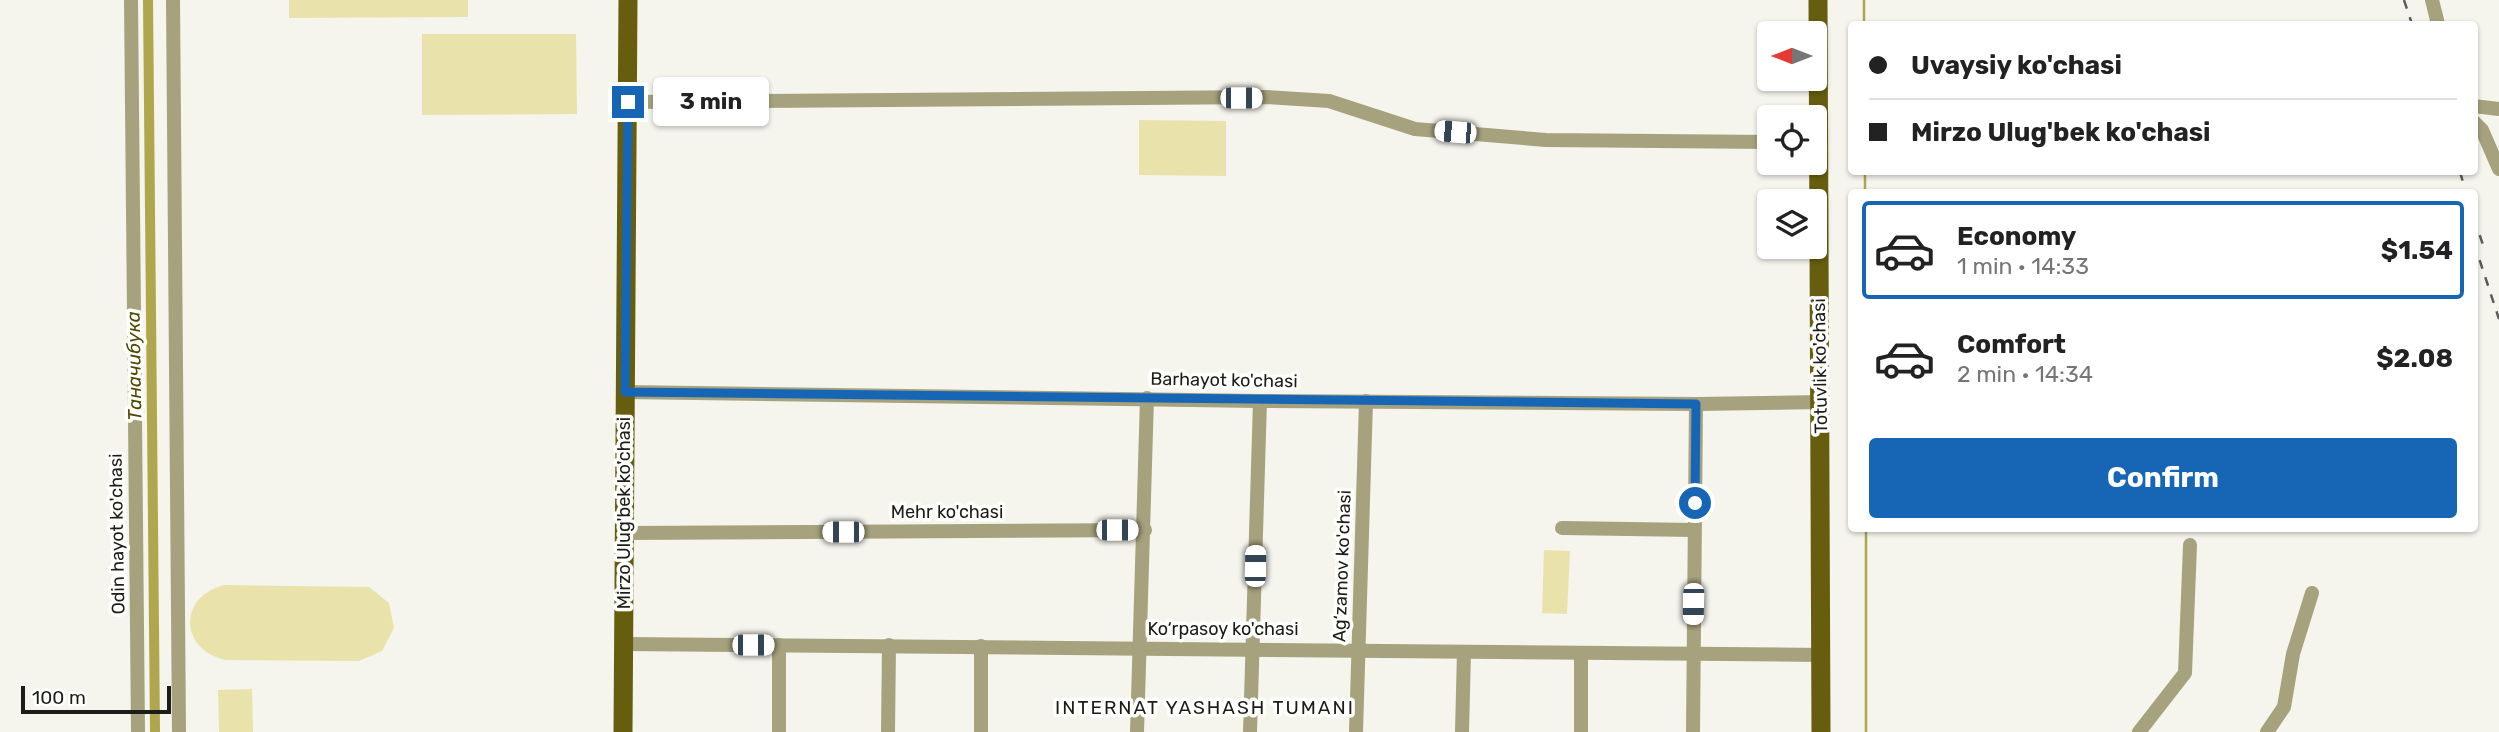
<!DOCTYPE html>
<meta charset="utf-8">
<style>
:root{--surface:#fff;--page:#f6f6f6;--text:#222;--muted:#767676;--line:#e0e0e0;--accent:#1766b5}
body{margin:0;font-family:Rubik,sans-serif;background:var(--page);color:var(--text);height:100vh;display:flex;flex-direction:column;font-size:26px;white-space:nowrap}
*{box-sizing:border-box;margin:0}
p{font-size:23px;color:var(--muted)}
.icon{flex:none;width:38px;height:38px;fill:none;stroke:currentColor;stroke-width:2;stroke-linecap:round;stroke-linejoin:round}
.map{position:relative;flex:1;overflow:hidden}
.details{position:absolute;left:1848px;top:189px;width:630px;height:343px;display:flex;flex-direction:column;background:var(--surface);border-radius:7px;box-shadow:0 2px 5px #0004}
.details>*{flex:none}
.top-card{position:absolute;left:1848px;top:21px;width:630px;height:154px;border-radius:7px;box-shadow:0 2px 5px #0004;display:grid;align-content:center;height:154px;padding:0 21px;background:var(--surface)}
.needle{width:46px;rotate:270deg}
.controls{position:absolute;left:1757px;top:21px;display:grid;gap:14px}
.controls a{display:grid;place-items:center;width:70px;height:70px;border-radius:7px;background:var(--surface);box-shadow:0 2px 5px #0004;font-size:35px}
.scale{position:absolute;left:21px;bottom:18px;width:150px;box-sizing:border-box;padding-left:7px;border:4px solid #1c1c19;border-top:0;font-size:19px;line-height:24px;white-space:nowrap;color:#1c1c19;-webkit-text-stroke:5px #fffffe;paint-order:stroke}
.end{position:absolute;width:32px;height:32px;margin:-16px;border:9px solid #1766b5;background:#fff;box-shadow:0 0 0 4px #fff}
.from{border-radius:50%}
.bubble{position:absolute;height:49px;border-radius:7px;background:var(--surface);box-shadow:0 2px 5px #0004;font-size:23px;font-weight:700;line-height:49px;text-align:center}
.car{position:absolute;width:21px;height:42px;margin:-21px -10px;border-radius:9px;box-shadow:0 0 5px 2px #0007;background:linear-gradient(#fff 24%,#345 0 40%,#fff 0 76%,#345 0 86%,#fff 0)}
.top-card b{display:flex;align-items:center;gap:24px;height:66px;font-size:26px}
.top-card b+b{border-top:2px solid var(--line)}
.top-card i{width:18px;height:18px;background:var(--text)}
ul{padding:12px 0 0;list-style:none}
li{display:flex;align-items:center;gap:21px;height:98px;margin:0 14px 10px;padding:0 7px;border:4px solid transparent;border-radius:7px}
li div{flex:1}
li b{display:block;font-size:26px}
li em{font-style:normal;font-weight:700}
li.selected{border-color:var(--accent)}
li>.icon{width:63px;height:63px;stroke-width:1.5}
.primary-button{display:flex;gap:14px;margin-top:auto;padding:14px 21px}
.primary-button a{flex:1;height:80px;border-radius:7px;background:var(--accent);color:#fff;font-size:28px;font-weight:700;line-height:80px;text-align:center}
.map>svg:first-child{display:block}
.green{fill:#e9e3ab}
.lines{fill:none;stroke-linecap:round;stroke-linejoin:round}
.stream{stroke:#b0a64d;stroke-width:2.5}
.canal{stroke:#b0a64d;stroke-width:10}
.minor{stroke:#a6a27e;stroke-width:14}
.major{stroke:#665e0e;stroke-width:19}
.rail{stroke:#5d5c58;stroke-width:2.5;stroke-dasharray:9 9;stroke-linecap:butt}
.route{stroke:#1766b5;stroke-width:9}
.labels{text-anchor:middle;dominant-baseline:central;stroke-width:7;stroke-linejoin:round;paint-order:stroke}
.street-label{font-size:18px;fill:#1c1c19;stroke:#fffffe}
.water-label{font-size:19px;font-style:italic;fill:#504900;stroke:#fffffe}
.neighbourhood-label{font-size:19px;letter-spacing:2px;fill:#1c1c19;stroke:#fffffe}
</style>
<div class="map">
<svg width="2499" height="732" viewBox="0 0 2499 732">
<rect width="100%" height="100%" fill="#f5f4ed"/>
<g class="green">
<polygon points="289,0 468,0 468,17 289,18"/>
<polygon points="422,34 576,34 577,114 422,115"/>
<polygon points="1139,120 1226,121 1226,176 1139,175"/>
<polygon points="1544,550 1570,551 1567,614 1542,613"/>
<path d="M224,585L369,587L389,603L394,628L382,651L359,661L225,660C179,649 178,597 224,585Z"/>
<polygon points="252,689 253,732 219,732 218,690"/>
</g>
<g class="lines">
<g class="stream">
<polyline points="1864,0 1864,24"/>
<polyline points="1865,172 1865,192"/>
<polyline points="1866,528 1866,732"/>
</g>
<polyline class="canal" points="148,0 155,732"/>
<g class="minor">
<polyline points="131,0 138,732"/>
<polyline points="173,0 179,732"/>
<polyline points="2432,0 2438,24"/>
<polyline points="628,102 1267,97 1329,101 1415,129 1546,140 1769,142"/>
<polyline points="2474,106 2499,109"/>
<polyline points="2474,122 2482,130 2499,169"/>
<polyline points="625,392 1260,401 1696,404 1821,402"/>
<polyline points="1562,528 1694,530"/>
<polyline points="624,533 1145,530"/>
<polyline points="623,644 1822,655"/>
<polyline points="779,732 779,645"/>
<polyline points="888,732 889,645"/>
<polyline points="981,732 981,646"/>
<polyline points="1137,732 1147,398"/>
<polyline points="1250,732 1260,401"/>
<polyline points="1356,732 1366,401"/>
<polyline points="1462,732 1464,652"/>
<polyline points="1581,732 1581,653"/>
<polyline points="1693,732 1696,404"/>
<polyline points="2139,732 2185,673 2190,545"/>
<polyline points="2267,732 2284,707 2293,654 2312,593"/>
</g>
<g class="major">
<polyline points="1818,0 1821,732"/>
<polyline points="623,732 628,0"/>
</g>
<g class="rail">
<polyline points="2404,0 2412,24"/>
<polyline points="2460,172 2466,192"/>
<polyline points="2474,218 2485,251"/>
<polyline points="2474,243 2499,319"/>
</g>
</g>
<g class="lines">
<polyline class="route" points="628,102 625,392 1696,404 1695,503"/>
</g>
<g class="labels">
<g class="street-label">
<text transform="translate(1820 366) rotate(-91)">Totuvlik ko'chasi</text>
<text transform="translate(1224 380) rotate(1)">Barhayot ko'chasi</text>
<text x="947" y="512">Mehr ko'chasi</text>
<text transform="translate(624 513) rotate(-90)">Mirzo Ulug'bek ko'chasi</text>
<text transform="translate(117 534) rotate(-91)">Odin hayot ko'chasi</text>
<text transform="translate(1342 566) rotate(-88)">Ag‘zamov ko'chasi</text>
<text x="1223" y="629">Ko‘rpasoy ko'chasi</text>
</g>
<g class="water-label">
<text transform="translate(134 366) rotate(-91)">Таначибука</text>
</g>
<g class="neighbourhood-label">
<text x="1205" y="707">INTERNAT YASHASH TUMANI</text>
</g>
</g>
</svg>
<div class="controls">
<a><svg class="needle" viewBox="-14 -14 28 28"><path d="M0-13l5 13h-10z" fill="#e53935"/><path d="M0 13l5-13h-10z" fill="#767676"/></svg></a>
<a><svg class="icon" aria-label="locate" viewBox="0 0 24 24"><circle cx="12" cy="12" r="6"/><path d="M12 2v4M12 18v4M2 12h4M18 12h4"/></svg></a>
<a><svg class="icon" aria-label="layers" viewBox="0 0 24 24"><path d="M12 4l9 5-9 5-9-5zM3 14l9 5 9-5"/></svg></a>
</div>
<div class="scale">100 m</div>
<i class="end from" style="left:1695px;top:503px"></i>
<i class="end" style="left:628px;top:102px"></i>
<div class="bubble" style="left:653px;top:77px;width:116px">3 min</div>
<i class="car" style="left:1241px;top:98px;rotate:90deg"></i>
<i class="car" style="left:1455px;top:132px;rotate:275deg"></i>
<i class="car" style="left:1117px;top:530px;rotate:90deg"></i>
<i class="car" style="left:843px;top:532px;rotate:270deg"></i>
<i class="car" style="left:1255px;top:566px;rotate:1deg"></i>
<i class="car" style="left:1693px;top:604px;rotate:181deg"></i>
<i class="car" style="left:753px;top:645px;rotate:90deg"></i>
<div class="top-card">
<b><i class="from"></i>Uvaysiy ko'chasi</b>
<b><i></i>Mirzo Ulug'bek ko'chasi</b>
</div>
<section class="details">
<ul>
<li class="selected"><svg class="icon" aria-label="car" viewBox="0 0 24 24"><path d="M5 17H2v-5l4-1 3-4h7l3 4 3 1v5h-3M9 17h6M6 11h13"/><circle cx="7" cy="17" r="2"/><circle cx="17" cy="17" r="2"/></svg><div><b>Economy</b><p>1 min · 14:33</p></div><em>$1.54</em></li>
<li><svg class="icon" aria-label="car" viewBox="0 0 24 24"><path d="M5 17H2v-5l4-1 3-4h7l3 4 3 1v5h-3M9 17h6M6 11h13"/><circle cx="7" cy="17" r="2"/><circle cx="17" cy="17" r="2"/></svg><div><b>Comfort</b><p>2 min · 14:34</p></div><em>$2.08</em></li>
</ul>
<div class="primary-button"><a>Confirm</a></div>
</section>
</div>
